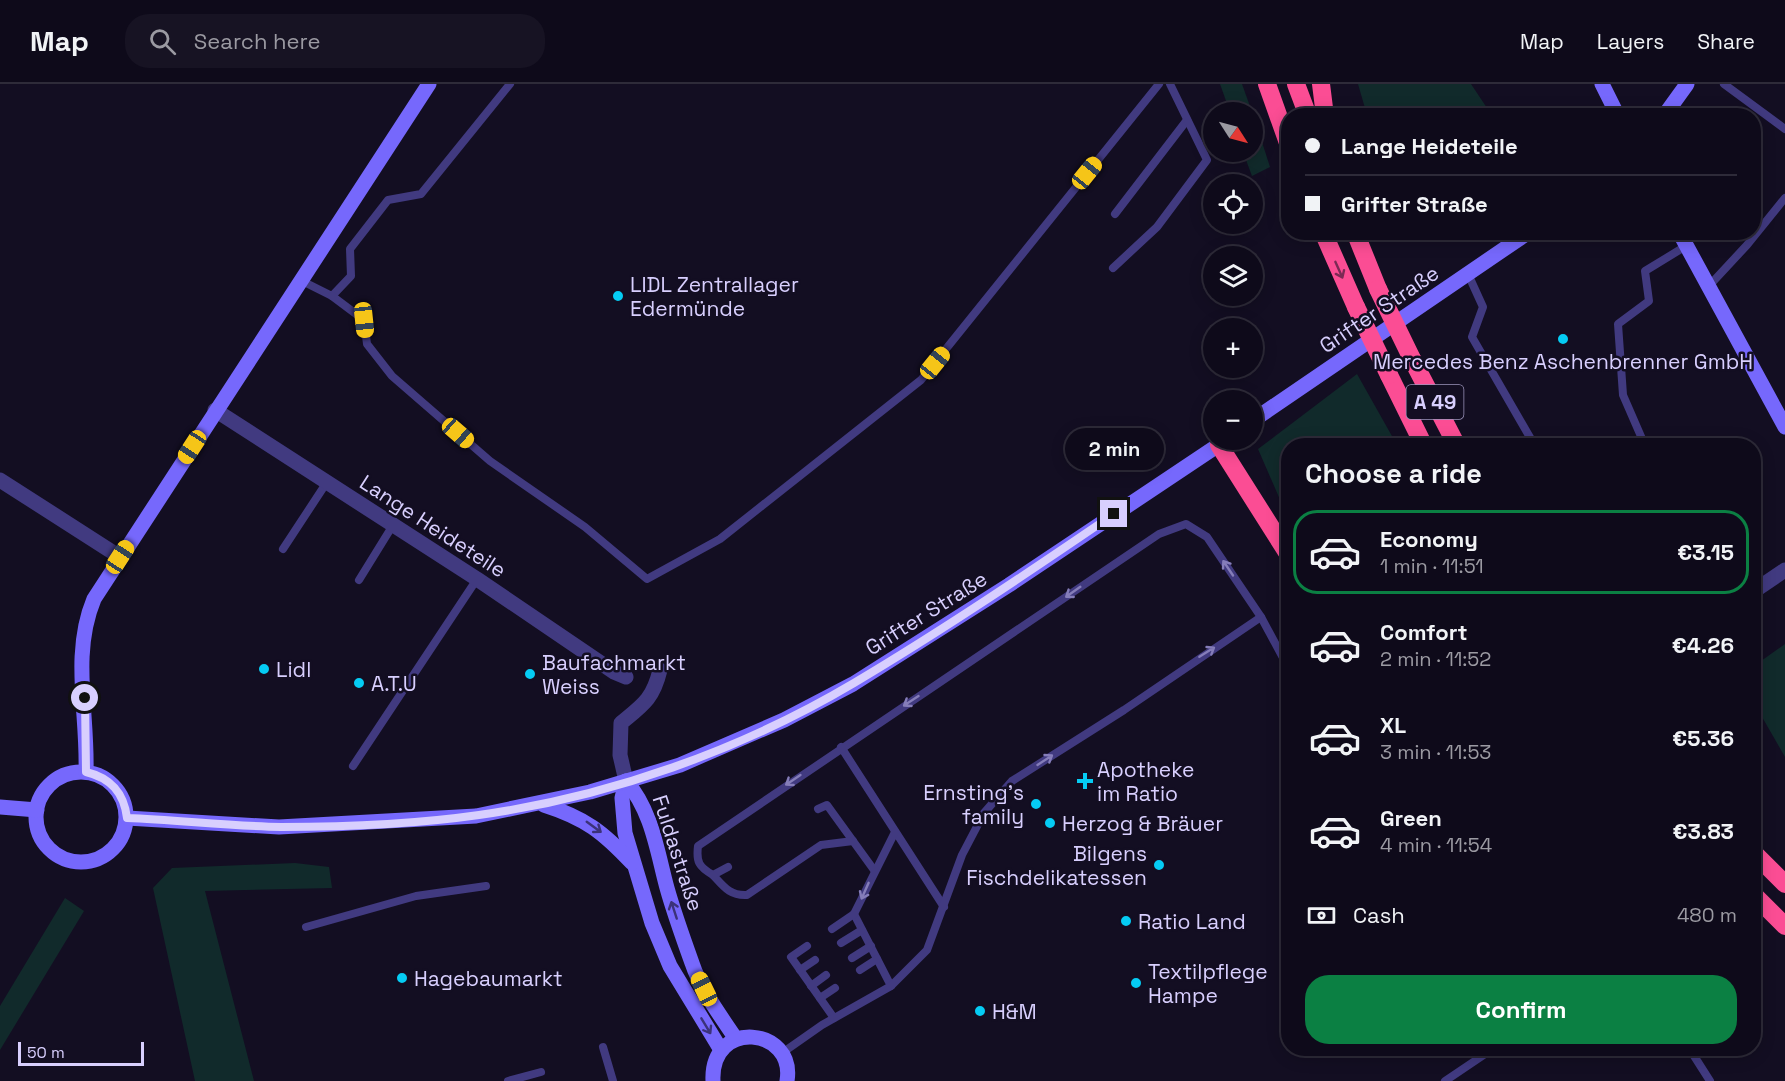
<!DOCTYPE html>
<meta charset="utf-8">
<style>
:root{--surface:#0e0a1a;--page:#171323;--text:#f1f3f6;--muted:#9b9aa2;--line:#2e2b39;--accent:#0b8043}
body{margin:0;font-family:"Space Grotesk",sans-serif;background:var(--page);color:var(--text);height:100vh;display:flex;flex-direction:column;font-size:22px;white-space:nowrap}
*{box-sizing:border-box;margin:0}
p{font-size:20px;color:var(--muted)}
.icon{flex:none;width:33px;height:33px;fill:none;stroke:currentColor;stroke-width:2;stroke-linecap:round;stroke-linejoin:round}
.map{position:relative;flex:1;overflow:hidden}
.drawer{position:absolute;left:1281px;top:354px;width:480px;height:618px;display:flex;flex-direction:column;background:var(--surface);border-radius:24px;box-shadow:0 3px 15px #0003,0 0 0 2px var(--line)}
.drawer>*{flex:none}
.hud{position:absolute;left:1281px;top:24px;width:480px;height:132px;border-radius:24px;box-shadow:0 3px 15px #0003,0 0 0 2px var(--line);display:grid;align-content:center;height:132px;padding:0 24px;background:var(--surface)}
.needle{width:39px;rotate:126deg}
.tools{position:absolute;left:1203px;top:18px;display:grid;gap:12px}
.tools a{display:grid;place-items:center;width:60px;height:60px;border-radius:50%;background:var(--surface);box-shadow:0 3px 15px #0003,0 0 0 2px var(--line);font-size:30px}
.scale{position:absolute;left:18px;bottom:15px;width:126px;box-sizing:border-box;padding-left:6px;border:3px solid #d8cffe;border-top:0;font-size:16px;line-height:21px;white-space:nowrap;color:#d8cffe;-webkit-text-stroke:4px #130e22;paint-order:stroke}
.end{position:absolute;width:27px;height:27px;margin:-14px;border:8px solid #d8cffe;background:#111;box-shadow:0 0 0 3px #111}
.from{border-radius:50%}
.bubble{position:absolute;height:42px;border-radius:21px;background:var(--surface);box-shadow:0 3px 15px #0003,0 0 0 2px var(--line);font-size:20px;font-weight:700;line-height:42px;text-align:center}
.car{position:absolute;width:18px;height:36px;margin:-18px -9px;border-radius:8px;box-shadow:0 0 4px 2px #0007;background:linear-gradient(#f5c518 24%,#345 0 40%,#f5c518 0 76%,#345 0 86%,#f5c518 0)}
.hud b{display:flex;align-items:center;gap:21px;height:57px;font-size:22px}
.hud b+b{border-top:2px solid var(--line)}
.hud i{width:15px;height:15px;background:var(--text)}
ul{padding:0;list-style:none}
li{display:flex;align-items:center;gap:18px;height:84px;margin:0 12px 9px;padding:0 12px;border:3px solid transparent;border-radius:24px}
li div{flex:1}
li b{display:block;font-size:22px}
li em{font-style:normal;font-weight:700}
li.current{border-color:var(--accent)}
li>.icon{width:54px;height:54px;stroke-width:1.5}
h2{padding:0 24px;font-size:27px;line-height:72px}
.pay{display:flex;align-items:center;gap:15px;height:66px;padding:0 24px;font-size:22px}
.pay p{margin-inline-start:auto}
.button{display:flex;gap:12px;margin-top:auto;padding:12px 24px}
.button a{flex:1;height:69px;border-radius:24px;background:var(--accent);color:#fff;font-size:24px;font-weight:700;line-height:69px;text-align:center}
header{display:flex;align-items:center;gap:36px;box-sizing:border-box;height:84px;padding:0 30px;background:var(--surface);border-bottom:2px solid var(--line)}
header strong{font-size:28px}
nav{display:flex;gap:33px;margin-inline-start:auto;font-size:21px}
.search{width:420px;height:54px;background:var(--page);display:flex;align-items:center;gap:15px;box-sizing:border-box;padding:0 21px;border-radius:24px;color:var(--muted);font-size:22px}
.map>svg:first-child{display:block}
.green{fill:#112a2b}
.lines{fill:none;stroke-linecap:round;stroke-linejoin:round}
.lane{stroke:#413a80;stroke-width:8}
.street{stroke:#413a80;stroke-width:15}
.secondary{stroke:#7668fc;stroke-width:15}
.highway{stroke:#fb4d94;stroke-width:18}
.highway-bridge{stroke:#fb4d94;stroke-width:18}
.oneway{stroke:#7b2a55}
.oneway2{stroke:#857db9}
.oneway3{stroke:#3b3279}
.route{stroke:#d8cffe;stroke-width:8}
.poi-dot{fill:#05ccf4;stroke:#130e22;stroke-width:2}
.labels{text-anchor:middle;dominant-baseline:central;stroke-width:5;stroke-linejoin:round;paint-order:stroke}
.shield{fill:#130e22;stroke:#9d95bc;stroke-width:1.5}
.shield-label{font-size:20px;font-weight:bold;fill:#d8cffe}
.poi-label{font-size:21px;fill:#d8cffe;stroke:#130e22;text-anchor:start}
.street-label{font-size:21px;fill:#d8cffe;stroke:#130e22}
</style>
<header>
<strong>Map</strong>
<div class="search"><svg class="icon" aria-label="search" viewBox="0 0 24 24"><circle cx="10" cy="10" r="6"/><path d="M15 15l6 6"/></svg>Search here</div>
<nav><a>Map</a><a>Layers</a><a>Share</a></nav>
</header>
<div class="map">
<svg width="1785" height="997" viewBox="0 0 1785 997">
<rect width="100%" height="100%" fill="#130e22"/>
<g class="green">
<polygon points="1220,0 1242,0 1252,28 1230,28"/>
<polygon points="1358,0 1471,0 1487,24 1477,31 1367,31"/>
<polygon points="1253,30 1270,83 1252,92 1243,68 1252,68"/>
<polygon points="1357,290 1397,361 1288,362 1288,434 1258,365"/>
<polygon points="1785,560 1785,673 1754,619 1754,582"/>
<polygon points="295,779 329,783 332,804 205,807 254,997 195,997 153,804 172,784"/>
<polygon points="65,814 84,827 0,966 0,922"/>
</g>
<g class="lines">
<g class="lane">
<polyline points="1724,0 1785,45"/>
<polyline points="1115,130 1187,36"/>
<polyline points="1113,184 1157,143 1207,76 1170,0"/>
<polyline points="1468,190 1483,223 1472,253 1535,362"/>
<polyline points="300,196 332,212 351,192 350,165 388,116 421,110 510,0"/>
<polyline points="1708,203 1747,161 1785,114"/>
<polyline points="332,212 364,236 367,260 392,292 490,377 585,443 647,495 720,455 921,296 1159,0"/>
<polyline points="1639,362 1643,357 1623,311 1618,240 1649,217 1645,187 1686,162"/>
<polyline points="283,465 327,398"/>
<polyline points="359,496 393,441"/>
<polyline points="841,663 944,823"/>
<polyline points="353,682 477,495"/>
<polyline points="818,725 827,721 874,786"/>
<path d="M728,783L713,791C699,783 696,778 698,762L1159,450L1186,440L1207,453L1261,533L1288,583"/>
<path d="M713,791C724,803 730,812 747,811L821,761L853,757"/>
<polyline points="854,830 891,902"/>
<polyline points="306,843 416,812 486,802"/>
<polyline points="832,845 854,830 895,748"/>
<polyline points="841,859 862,846"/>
<polyline points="807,862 791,873 834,934"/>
<polyline points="852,874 871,862"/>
<polyline points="800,886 815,876"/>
<polyline points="860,886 877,875"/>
<polyline points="811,902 826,891"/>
<polyline points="820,914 835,904"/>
<polyline points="603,963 613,997"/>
<polyline points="1689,964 1710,997"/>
<polyline points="782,969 822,941 891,902 927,866 962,771 984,729 1012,697 1124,626 1261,533"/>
<polyline points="508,997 541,988"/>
<polyline points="1445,997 1494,964"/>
</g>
<g class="street">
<polyline points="215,326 477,495 614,588 626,593"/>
<polyline points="0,396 120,473"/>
<polyline points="1754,507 1785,486"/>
<path d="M626,697L620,671L621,639C643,621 653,615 660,586"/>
</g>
<g class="secondary">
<polyline points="1602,0 1618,32"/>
<polyline points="1664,32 1687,0"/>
<polyline points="1679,148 1785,343"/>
<polyline points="1252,337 1529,148"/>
<circle cx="81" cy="733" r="45"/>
<path d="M86,688C88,630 71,570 94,515L429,0"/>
<polyline points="626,697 622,714 625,749 652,839 670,882 721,966"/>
<path d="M626,697C652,727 657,767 667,804C674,829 683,854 692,879C701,906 720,931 736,955"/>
<path d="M544,721C585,734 603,748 632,779"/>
<polyline points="0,723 37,726"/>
<polyline points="127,734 279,743 476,732 590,708 680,681 784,636 853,600 1009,501 1226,356"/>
<path d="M713,997C710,934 796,943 787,997"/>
</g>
<g class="highway">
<polyline points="1267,0 1288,59"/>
<polyline points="1296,0 1308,32"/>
<polyline points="1321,0 1325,32"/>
<polyline points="1323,148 1356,223"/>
<polyline points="1355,148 1378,205"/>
<polyline points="1412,275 1457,362"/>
<polyline points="1389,291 1424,362"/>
<polyline points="1219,361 1288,470"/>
<polyline points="1754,769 1785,800"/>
<polyline points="1754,811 1785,842"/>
</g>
<g class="highway-bridge">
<polyline points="1378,205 1412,275"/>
<polyline points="1356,223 1389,291"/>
</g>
</g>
<defs><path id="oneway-shaft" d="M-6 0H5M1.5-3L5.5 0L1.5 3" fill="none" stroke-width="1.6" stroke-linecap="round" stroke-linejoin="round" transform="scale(1.5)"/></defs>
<use class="oneway" href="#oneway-shaft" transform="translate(1339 186) rotate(66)"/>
<g class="oneway2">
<use href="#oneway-shaft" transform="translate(1228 484) rotate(-124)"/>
<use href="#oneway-shaft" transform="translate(1073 508) rotate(145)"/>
<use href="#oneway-shaft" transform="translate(1207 568) rotate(-32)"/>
<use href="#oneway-shaft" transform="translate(911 617) rotate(147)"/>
<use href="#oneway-shaft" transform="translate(1045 676) rotate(-33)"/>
<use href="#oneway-shaft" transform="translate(793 696) rotate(146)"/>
<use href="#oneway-shaft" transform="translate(865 807) rotate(114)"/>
</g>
<g class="oneway3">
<use href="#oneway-shaft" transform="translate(594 743) rotate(36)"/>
<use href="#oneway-shaft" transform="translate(674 826) rotate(-108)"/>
<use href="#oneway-shaft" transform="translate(706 942) rotate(59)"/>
</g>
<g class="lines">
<path class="route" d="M85,614L86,688C111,694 124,709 127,734C178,736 230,742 281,743C345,743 416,740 479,731C609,713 741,666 854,599C943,546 1029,488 1114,430"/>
</g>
<g class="poi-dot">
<circle cx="618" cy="212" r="6"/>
<circle cx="1563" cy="255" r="6"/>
<circle cx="264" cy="585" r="6"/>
<circle cx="530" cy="590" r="6"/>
<circle cx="359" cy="599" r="6"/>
<path d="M1082 688h6v6h6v6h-6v6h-6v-6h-6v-6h6z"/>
<circle cx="1036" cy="720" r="6"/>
<circle cx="1050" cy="739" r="6"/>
<circle cx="1159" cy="781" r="6"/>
<circle cx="1126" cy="837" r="6"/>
<circle cx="402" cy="894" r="6"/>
<circle cx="1136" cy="899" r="6"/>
<circle cx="980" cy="927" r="6"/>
</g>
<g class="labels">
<rect class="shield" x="1406.5" y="301" width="57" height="34" rx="4.5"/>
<g class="shield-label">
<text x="1435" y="318">A 49</text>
</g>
<g class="poi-label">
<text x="630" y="200">LIDL Zentrallager<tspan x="630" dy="24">Edermünde</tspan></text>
<text x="1563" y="277" text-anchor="middle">Mercedes Benz Aschenbrenner GmbH</text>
<text x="542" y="578">Baufachmarkt<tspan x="542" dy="24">Weiss</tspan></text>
<text x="276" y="585">Lidl</text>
<text x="371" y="599">A.T.U</text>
<text x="1097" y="685">Apotheke<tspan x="1097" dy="24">im Ratio</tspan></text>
<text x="1024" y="708" text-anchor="end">Ernsting's<tspan x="1024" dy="24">family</tspan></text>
<text x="1062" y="739">Herzog &amp; Bräuer</text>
<text x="1147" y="769" text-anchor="end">Bilgens<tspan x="1147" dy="24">Fischdelikatessen</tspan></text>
<text x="1138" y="837">Ratio Land</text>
<text x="1148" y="887">Textilpflege<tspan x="1148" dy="24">Hampe</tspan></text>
<text x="414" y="894">Hagebaumarkt</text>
<text x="992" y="927">H&amp;M</text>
</g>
<g class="street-label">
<text transform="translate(1379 225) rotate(-34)">Grifter Straße</text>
<text transform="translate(433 442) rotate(33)">Lange Heideteile</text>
<text transform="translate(926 529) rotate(-32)">Grifter Straße</text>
<text transform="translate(678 769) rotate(72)">Fuldastraße</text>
</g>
</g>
</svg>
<div class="tools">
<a><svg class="needle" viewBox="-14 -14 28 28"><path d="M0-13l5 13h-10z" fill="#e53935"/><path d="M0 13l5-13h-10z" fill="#9b9aa2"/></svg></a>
<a><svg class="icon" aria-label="locate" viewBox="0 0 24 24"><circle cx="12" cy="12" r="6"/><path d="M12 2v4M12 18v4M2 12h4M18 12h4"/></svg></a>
<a><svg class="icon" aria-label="layers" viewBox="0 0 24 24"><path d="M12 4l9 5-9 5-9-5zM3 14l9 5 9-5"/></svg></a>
<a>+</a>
<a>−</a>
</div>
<div class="scale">50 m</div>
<i class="end from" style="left:85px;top:614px"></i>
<i class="end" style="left:1114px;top:430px"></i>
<div class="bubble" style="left:1065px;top:344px;width:99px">2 min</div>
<i class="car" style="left:1087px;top:89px;rotate:39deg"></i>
<i class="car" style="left:364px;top:236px;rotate:174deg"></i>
<i class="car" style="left:935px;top:279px;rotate:39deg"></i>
<i class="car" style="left:458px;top:349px;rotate:131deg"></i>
<i class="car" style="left:192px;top:363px;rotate:213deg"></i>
<i class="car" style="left:120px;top:473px;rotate:33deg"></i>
<i class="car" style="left:704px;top:905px;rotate:334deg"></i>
<div class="hud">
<b><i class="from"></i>Lange Heideteile</b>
<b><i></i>Grifter Straße</b>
</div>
<section class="drawer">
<h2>Choose a ride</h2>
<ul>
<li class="current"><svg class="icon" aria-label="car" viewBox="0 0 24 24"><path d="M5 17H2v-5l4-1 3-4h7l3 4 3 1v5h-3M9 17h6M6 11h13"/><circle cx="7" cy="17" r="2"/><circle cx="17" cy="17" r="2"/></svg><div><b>Economy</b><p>1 min · 11:51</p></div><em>€3.15</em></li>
<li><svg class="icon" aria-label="car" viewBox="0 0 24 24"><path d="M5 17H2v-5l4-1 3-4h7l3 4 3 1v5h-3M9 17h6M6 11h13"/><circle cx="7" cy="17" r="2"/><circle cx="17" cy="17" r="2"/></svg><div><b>Comfort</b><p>2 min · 11:52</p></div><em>€4.26</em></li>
<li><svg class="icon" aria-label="car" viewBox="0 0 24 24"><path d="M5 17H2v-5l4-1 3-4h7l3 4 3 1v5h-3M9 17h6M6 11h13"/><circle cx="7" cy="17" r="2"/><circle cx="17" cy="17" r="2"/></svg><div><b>XL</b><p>3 min · 11:53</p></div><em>€5.36</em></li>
<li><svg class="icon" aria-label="car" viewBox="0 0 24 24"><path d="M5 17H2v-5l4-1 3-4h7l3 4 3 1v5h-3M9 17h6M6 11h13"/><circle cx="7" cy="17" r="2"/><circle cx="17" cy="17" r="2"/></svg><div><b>Green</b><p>4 min · 11:54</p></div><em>€3.83</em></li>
</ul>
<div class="pay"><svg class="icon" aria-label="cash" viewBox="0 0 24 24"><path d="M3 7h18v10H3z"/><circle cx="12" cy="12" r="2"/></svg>Cash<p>480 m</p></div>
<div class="button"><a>Confirm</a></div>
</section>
</div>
